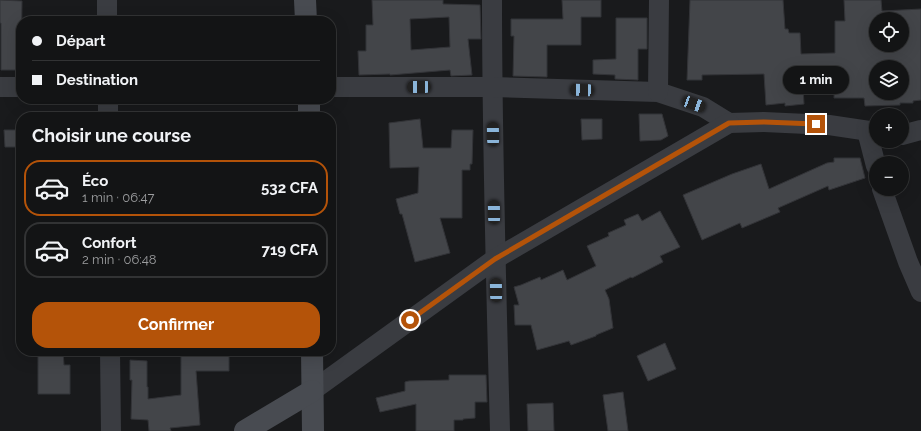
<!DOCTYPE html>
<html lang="fr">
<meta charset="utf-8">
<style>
:root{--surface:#131415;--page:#1c1d1e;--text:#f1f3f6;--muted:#9d9ea0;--line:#323334;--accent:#b45309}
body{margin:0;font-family:Raleway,sans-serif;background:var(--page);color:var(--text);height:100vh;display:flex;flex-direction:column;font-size:15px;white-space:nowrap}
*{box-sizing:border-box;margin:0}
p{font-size:13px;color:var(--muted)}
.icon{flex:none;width:22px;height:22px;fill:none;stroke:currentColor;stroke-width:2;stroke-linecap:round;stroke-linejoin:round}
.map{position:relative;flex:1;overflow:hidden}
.panel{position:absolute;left:16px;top:112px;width:320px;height:244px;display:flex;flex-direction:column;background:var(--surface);border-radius:16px;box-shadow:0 4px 16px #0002,0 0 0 1px var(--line)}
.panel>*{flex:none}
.guide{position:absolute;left:16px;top:16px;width:320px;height:88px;border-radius:16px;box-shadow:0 4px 16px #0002,0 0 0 1px var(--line);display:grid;align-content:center;height:88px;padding:0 16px;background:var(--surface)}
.controls{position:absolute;left:869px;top:12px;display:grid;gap:8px}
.controls a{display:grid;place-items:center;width:40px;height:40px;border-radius:50%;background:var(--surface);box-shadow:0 4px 16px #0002,0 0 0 1px var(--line);font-size:20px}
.end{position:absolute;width:18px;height:18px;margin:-9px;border:5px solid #b45309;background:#fff;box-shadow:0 0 0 2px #fff}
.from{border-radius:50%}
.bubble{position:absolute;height:28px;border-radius:14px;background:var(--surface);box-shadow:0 4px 16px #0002,0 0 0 1px var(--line);font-size:13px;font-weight:700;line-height:28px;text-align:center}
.car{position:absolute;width:12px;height:24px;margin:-12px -6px;border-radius:5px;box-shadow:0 0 3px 1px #0007;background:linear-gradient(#222 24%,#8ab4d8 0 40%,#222 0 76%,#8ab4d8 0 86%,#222 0)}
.guide b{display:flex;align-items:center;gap:14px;height:38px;font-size:15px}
.guide b+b{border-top:1px solid var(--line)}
.guide i{width:10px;height:10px;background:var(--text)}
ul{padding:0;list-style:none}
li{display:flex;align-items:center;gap:12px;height:56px;margin:0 8px 6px;padding:0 8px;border:2px solid var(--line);border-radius:16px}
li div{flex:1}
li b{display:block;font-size:15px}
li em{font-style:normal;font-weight:700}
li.current{border-color:var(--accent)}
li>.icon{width:36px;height:36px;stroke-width:1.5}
h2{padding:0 16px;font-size:18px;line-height:48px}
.cta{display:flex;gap:8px;margin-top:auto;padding:8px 16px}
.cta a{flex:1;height:46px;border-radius:16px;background:var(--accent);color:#fff;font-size:16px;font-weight:700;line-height:46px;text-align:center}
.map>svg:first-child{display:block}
.building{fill:#434549;stroke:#333438;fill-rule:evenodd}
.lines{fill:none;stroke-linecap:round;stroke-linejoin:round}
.street{stroke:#3a3c41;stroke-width:20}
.secondary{stroke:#484b51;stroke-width:22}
.route{stroke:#b45309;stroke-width:5}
</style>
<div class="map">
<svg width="921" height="431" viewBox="0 0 921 431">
<rect width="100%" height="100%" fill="#191a1c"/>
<g class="building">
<polygon points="0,0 22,1 21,70 1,70 1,23 0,23"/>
<path d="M372,0H443V4L480,5L481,39H468L472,75L451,76L450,70L390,75V74L359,75L358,51H366V25H373ZM449,17L450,47L411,50L410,19Z"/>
<polygon points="562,0 601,0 601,17 581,17 581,45 547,45 547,77 513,76 514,36 511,36 511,19 563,19"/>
<path d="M690,0H783L785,29H788L789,33H800L801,54L835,53V21H845L844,0H881L882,11L921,9V100L913,101V103H900V105L865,106L864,98H834L835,71H802L804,104L785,106V103L766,105L764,74L702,75V80H687ZM876,19H902V45H876ZM876,67H902V93H876Z"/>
<polygon points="616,18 647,18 647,49 638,49 638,80 615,79 615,75 593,74 593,60 616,59"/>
<polygon points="639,114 662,114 668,136 661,140 640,141"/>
<polygon points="420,119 423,148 451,148 452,130 473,130 472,164 470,164 470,170 462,170 462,218 440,218 450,253 415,262 402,214 400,214 396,199 418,193 419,167 390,168 389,123"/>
<polygon points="581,119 602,119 602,139 582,140"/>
<polygon points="4,130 21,130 21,147 5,147"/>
<polygon points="834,158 860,158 865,178 829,190 828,186 778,208 780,212 742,228 740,223 702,240 683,195 732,174 761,164 769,189 827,163 834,162"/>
<polygon points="660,211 680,247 660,256 663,262 632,278 631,277 605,290 609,299 613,328 596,335 596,336 571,345 569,341 537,350 531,325 515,325 514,305 519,305 514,287 521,285 540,277 541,280 563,270 567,280 596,266 587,246 609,236 608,233 626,225 624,220 638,214 642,221"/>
<polygon points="665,343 676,369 648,381 637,356"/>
<polygon points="38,351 63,351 64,365 70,365 70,394 38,394"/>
<polygon points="181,351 194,351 194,353 200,354 200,352 229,352 229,371 196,371 200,425 170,428 171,431 149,431 148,420 131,419 132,380 130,380 130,360 147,361 147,387 148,387 148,399 181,395"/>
<polygon points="449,375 486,375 487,402 475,402 475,418 463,419 463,420 454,420 454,431 416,431 416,404 380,412 376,398 405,391 405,382 409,381 449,380"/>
<polygon points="623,392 628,431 608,431 603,395"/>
<polygon points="553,403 554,431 528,431 527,404"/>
</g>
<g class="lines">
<g class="street">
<polyline points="107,0 107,21"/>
<path d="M492,0C492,144 496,287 500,431"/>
<polyline points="0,87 21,87"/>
<polyline points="331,87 492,87 658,92 703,107 729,123 764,122 829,125 876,132"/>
<polyline points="658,92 659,0"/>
<polyline points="108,99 108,117"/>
<polyline points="867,131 876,166"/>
<polyline points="902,135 921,130"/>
<polyline points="882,189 908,262 921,292"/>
<polyline points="110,351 111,431"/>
<polyline points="312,391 495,259 729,123"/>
</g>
<g class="secondary">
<polyline points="305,0 306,21"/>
<polyline points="309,99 309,117"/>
<polyline points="312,351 313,431"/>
<polyline points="245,431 312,391"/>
</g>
</g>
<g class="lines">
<polyline class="route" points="410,320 495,259 729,123 764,122 816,124"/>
</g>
</svg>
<div class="controls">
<a><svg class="icon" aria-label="locate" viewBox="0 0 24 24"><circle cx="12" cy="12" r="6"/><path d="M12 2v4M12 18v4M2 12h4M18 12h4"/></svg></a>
<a><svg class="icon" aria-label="layers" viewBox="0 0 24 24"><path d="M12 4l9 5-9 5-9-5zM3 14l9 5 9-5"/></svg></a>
<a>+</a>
<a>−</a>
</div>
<i class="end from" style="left:410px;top:320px"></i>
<i class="end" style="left:816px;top:124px"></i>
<div class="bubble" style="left:783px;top:66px;width:66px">1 min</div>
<i class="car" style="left:419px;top:87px;rotate:270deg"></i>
<i class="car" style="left:582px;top:90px;rotate:272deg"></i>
<i class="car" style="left:694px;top:104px;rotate:110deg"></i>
<i class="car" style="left:493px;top:134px;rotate:359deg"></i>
<i class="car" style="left:494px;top:212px;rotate:359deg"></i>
<i class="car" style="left:496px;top:290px;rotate:359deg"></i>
<div class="guide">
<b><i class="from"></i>Départ</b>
<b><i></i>Destination</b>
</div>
<section class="panel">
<h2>Choisir une course</h2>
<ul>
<li class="current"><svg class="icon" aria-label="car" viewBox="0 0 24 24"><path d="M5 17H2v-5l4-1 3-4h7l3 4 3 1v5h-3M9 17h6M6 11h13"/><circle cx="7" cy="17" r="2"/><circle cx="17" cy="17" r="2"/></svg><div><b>Éco</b><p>1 min · 06:47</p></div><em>532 CFA</em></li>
<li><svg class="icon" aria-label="car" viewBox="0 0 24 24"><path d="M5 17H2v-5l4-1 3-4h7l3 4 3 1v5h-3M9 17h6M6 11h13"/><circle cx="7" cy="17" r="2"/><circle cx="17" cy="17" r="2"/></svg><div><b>Confort</b><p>2 min · 06:48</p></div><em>719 CFA</em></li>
</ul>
<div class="cta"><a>Confirmer</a></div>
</section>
</div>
